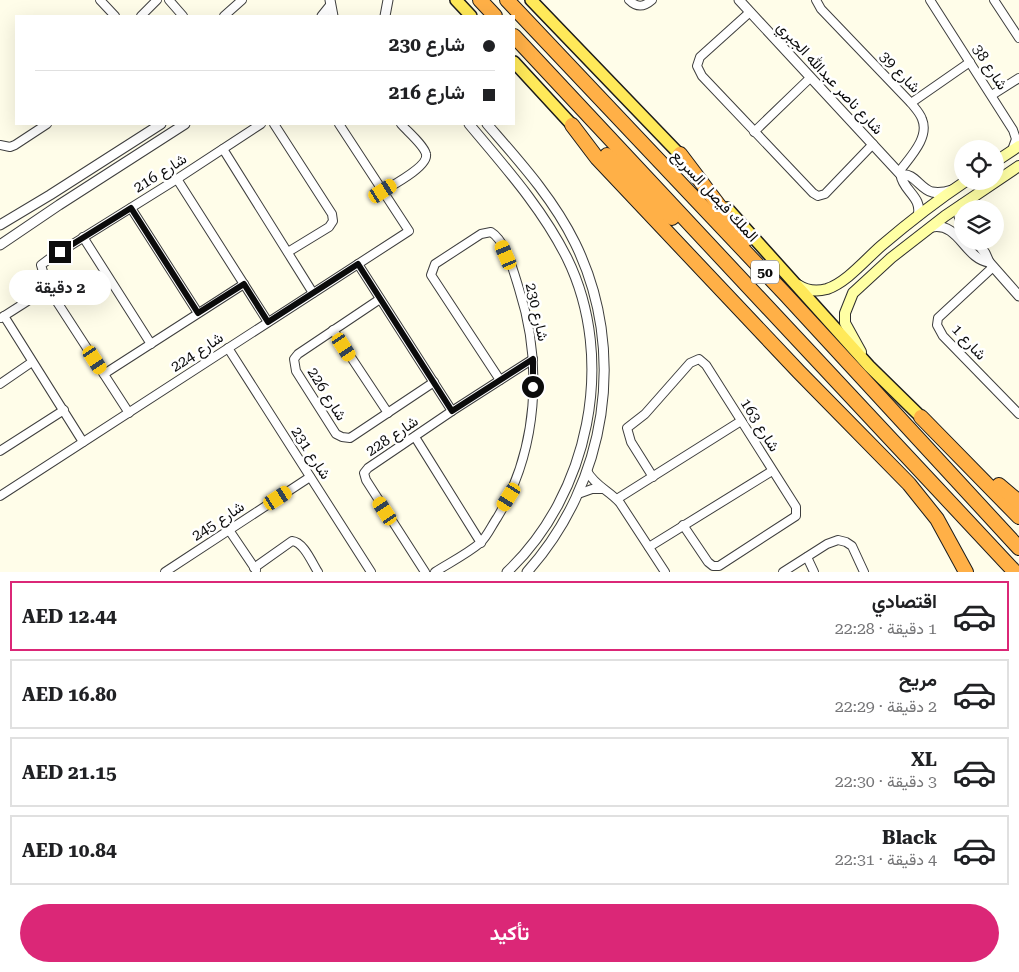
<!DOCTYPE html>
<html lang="ar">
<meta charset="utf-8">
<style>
:root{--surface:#fff;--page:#f6f6f6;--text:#202124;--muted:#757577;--line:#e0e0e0;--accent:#db2777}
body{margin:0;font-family:"Roboto Serif",Vazirmatn,serif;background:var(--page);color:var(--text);direction:rtl;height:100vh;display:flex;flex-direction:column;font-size:19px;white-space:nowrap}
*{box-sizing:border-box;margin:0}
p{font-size:16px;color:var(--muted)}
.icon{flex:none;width:28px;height:28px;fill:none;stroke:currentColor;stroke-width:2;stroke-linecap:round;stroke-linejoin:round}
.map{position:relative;height:572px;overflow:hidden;direction:ltr}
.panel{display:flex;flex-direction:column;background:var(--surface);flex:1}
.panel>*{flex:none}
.guide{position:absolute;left:15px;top:15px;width:500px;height:110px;border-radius:0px;box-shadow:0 5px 20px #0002;direction:rtl;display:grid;align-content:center;height:110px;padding:0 20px;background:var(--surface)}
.buttons{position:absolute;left:954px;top:140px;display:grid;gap:10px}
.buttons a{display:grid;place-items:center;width:50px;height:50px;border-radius:50%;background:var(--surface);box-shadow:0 5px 20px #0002;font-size:25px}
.end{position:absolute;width:22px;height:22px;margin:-11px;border:6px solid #0b0b0b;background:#fff;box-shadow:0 0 0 2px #fff}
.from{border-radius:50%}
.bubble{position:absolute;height:35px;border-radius:18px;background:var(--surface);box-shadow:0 5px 20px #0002;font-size:16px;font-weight:700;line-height:35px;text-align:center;direction:rtl}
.car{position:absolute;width:15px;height:30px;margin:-15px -8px;border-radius:6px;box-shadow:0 0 4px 1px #0007;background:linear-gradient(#f5c518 24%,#345 0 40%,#f5c518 0 76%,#345 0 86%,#f5c518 0)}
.guide b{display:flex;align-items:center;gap:18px;height:48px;font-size:19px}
.guide b+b{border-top:1px solid var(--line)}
.guide i{width:12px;height:12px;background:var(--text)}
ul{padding:9px 0 0;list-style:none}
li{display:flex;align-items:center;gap:15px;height:70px;margin:0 10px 8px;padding:0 10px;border:2px solid var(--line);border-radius:0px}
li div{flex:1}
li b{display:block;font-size:19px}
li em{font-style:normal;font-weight:700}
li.current{border-color:var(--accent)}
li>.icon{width:45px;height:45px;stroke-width:1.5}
.button{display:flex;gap:10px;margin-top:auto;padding:10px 20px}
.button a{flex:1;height:58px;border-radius:30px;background:var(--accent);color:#fff;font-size:20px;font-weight:700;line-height:58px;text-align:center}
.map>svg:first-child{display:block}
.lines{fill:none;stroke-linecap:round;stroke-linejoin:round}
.minor-casing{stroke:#3e3e3e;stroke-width:10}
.tertiary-casing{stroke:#3e3e3e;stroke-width:11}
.secondary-casing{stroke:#2d2d2d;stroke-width:12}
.primary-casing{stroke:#1c1c1c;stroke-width:14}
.motorway-casing{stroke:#1c1c1c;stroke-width:16}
.minor{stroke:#fff;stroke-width:8}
.tertiary{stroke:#fff;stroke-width:9}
.secondary{stroke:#ffffa4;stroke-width:10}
.primary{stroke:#ffe959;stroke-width:11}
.motorway{stroke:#ffb047;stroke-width:14}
.route{stroke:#0b0b0b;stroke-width:6}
.labels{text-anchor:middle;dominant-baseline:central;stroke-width:5;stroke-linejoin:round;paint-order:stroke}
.shield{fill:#fff;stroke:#545454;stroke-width:1}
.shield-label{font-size:14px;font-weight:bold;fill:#0b0b0b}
.street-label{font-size:15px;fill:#0b0b0b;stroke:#fff}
</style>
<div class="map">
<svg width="1019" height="572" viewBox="0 0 1019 572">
<rect width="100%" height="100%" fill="#fffde9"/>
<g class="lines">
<g class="minor-casing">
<g id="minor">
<polyline points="100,0 115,16"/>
<polyline points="169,0 183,16"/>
<path d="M629,0C637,8 644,7 652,0"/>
<path d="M816,0L821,9L911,103C915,108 920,113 922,119C930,138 909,158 899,172"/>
<polyline points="930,0 1013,130 1016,139 1012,150"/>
<polyline points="994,0 1019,38"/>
<polyline points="750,12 700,57 697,66 702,76 813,193 818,196 825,194 873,144"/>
<polyline points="141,16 157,0"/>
<polyline points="224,16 242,0"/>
<polyline points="992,95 1019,78"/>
<polyline points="911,103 970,62"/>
<polyline points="274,124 332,214 333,221 329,227 288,252"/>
<polyline points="754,132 810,78"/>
<polyline points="0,145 10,147 15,145 47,124"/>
<polyline points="223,149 313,293"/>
<polyline points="177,179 268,322"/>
<path d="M383,191C393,185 429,166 426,154C424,145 407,131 401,124"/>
<polyline points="131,208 198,313"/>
<polyline points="83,237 151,344"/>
<polyline points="358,264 452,411"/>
<polyline points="993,267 938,318 937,325 943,336 1019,414"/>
<polyline points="380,299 298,354 294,359 296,371 336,434 342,437 350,438 434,382"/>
<polyline points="4,316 83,442"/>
<polyline points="1,318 48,288"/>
<polyline points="333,330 388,413"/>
<polyline points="228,348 371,572"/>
<polyline points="104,374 244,284"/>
<polyline points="0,384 32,362"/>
<polyline points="129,413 48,288 41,265 49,259 177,179 261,124"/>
<polyline points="415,437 481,543"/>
<polyline points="0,451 64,410"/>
<path d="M587,471C595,486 610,491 620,503L665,572"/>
<polyline points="653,477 631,442 627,428 645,414 690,363 699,359 706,365 796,507 796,516 719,566 713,566 708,562 683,525"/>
<polyline points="578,494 592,489 602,489"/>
<polyline points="0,496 409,231 339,124"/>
<polyline points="617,499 741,421"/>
<polyline points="229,530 256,570"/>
<polyline points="649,547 772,471"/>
<polyline points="807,557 814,572"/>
<path d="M254,568L292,541C304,542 312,563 318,572"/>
<polyline points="165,572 310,477"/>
<polyline points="425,572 366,480 364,473 368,468 452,411 533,359"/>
<path d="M435,572C449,563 467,554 480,543C487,537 492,525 497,518C538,450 543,364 519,289C514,273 506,241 491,232L481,234L435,264L431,275L500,380"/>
<polyline points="783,572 827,544 838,540 846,542 852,546 864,572"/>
</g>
</g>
<g class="tertiary-casing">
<g id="tertiary">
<polyline points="330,0 333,16"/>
<path d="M739,0L901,175C903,191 923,197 918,216"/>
<polyline points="322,16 330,6"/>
<polyline points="385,16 388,0"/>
<path d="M469,124C505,167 542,208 567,258C617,360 589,495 507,572"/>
<path d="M487,124C519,161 553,198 575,243C628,351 607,483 527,572"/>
<path d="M901,175C914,172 920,189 932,192C938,193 946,192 952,190"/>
<polyline points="962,204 959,216 962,225"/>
<polyline points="0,225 50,195 161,124"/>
<path d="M932,227C959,222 965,259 989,262"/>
<polyline points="976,241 985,253 989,262 1019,296"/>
<polyline points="0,245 59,205 185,124"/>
</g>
</g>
<g class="secondary-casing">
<g id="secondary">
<polyline points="995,162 1019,146"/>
<path d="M798,285C807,291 816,292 827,289C847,282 865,260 881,246C908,223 936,201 966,181"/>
<polyline points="861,352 845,323 845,313 853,293 891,258 945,216 1019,166"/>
</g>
</g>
<g class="primary-casing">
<g id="primary">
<polyline points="456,0 471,16"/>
<polyline points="531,0 685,160"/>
<polyline points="514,62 572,125"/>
<polyline points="727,208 869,366 921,417"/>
</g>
</g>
<g class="motorway-casing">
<g id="motorway">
<polyline points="480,0 495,16"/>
<polyline points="507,0 786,295 1019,548"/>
<polyline points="514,36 1015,572"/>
<polyline points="572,125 597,158 799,372 909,484 937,519 966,572"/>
<polyline points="680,154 745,240"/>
<polyline points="607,155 672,218"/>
<polyline points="921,417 1019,517"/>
<polyline points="999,485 1019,502"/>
</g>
</g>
<use href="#minor" class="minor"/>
<use href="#tertiary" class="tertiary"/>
<use href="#secondary" class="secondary"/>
<use href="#primary" class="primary"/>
<use href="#motorway" class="motorway"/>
</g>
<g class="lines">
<polyline class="route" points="60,252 131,208 198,313 244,284 268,322 358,264 452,411 533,359 533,387"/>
</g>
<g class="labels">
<rect class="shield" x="751" y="260.5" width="28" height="23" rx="4"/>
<g class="shield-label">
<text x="765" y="272">50</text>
</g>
<g class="street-label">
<text transform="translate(990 67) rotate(57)">شارع 38</text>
<text transform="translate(900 72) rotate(46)">شارع 39</text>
<text transform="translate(830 78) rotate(47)">شارع ناصر عبدالله الجبري</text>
<text transform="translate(160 173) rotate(-32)">شارع 216</text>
<text transform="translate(715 196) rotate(47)">الملك فيصل السريع</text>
<text transform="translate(537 312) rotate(77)">شارع 230</text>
<text transform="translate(969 342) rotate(47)">شارع 1</text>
<text transform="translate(197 352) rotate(-33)">شارع 224</text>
<text transform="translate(327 394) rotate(58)">شارع 226</text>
<text transform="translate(760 425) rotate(58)">شارع 163</text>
<text transform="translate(392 436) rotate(-34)">شارع 228</text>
<text transform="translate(311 453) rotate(57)">شارع 231</text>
<text transform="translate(218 521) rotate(-33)">شارع 245</text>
</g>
</g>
</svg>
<div class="buttons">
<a><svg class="icon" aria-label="locate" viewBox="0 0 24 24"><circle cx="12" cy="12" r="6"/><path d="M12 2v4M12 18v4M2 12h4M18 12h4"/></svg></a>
<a><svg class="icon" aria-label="layers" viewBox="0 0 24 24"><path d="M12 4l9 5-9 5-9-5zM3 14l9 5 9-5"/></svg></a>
</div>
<i class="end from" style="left:533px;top:387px"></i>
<i class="end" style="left:60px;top:252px"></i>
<div class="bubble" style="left:9px;top:270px;width:102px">2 دقيقة</div>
<i class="car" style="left:383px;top:191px;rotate:57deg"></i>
<i class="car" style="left:506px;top:255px;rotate:337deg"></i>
<i class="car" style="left:344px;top:347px;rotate:147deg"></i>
<i class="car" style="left:95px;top:360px;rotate:147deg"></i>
<i class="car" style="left:509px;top:497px;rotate:212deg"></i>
<i class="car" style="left:278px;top:498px;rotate:57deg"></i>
<i class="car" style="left:385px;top:511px;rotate:327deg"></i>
<div class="guide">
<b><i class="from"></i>شارع 230</b>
<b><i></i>شارع 216</b>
</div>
</div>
<section class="panel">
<ul>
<li class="current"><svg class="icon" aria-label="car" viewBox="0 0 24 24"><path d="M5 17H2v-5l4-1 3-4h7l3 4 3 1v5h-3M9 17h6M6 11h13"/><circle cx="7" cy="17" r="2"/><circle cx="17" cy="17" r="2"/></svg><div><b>اقتصادي</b><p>1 دقيقة · 22:28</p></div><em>AED 12.44</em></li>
<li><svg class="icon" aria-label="car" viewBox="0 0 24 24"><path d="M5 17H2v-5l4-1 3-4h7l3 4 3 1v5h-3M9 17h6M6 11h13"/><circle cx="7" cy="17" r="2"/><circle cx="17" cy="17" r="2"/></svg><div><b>مريح</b><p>2 دقيقة · 22:29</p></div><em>AED 16.80</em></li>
<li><svg class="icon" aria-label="car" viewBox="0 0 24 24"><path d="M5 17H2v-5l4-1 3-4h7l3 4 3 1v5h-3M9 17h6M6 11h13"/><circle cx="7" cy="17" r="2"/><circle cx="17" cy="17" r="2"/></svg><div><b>XL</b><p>3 دقيقة · 22:30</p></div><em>AED 21.15</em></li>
<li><svg class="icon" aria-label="car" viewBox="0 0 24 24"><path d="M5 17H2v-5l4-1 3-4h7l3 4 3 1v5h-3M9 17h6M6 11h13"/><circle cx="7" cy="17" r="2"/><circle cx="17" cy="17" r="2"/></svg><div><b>Black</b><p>4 دقيقة · 22:31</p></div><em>AED 10.84</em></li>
</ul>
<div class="button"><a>تأكيد</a></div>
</section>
